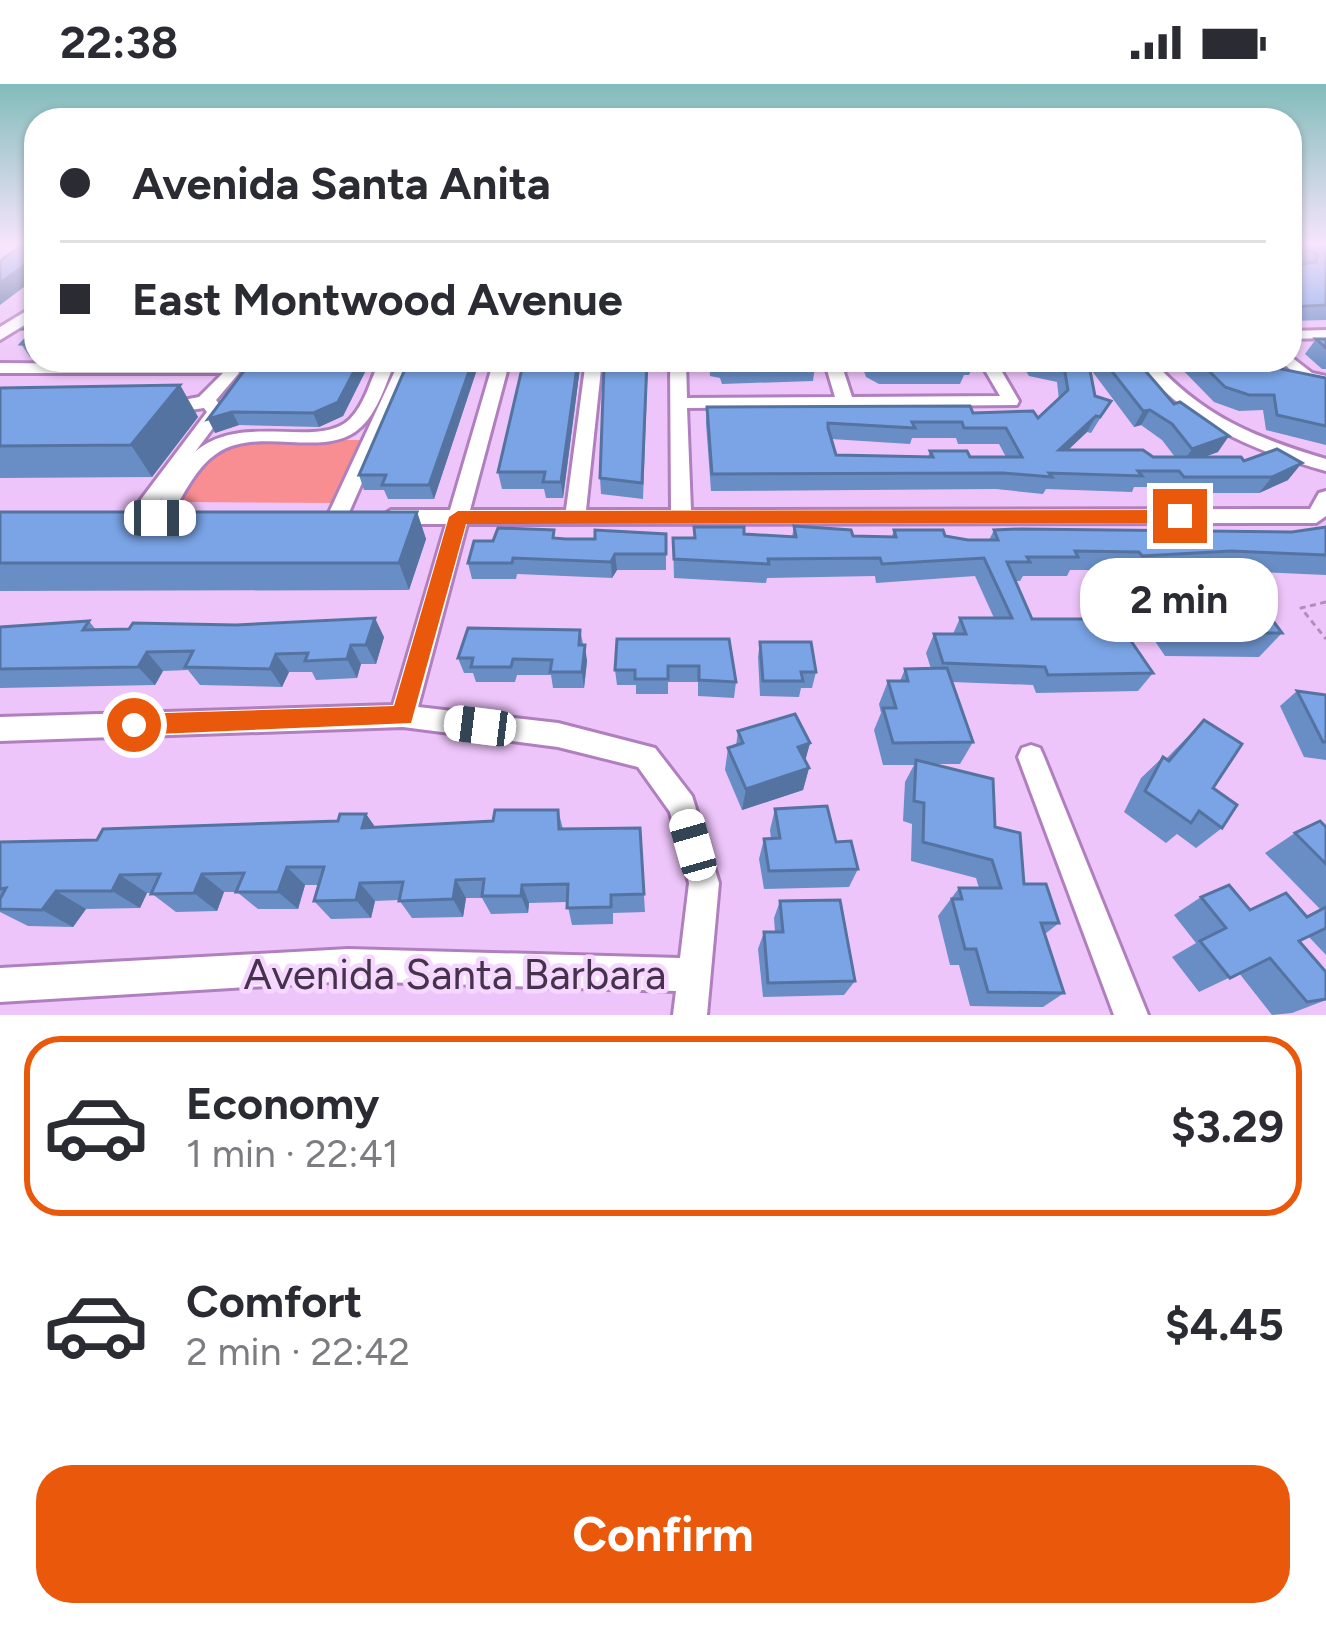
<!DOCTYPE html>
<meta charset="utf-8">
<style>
:root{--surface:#fff;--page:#f7f7f7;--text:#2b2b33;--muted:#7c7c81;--line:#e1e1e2;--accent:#ea580c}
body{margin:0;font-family:Figtree,sans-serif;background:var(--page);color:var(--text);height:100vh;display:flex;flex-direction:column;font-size:45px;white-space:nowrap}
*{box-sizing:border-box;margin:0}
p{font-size:39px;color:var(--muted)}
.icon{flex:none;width:66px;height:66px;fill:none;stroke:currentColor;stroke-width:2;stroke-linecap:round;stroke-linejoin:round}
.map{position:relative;height:931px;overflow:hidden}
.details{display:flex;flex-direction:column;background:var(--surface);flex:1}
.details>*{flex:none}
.banner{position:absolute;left:24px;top:24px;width:1278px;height:264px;border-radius:36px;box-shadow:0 3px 9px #0004;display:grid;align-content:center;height:264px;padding:0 36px;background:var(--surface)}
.end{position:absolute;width:54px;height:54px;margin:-27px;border:15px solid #ea580c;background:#fff;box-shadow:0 0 0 6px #fff}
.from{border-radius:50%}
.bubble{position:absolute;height:84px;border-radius:36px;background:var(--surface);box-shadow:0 3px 9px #0004;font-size:39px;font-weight:700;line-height:84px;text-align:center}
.car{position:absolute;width:36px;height:72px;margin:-36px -18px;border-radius:15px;box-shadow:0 0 9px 3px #0007;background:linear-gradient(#fff 24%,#345 0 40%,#fff 0 76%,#345 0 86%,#fff 0)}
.banner b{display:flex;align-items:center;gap:42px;height:114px;font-size:45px}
.banner b+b{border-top:3px solid var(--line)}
.banner i{width:30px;height:30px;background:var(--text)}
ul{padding:21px 0 0;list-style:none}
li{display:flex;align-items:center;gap:36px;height:180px;margin:0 24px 18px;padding:0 12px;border:6px solid transparent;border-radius:36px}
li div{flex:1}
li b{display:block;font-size:45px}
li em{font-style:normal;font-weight:700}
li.selected{border-color:var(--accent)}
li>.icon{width:108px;height:108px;stroke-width:1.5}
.cta{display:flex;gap:24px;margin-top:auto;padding:24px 36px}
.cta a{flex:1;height:138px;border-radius:36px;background:var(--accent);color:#fff;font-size:48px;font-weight:700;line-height:138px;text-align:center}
.status{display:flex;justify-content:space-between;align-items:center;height:84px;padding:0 60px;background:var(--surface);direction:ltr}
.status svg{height:33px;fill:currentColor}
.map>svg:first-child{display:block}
.green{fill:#f88e91}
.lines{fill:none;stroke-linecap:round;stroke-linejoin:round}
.minor-casing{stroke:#b07fbe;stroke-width:6}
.major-casing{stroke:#b07fbe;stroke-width:6}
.path{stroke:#af8eb9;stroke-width:3;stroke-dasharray:6 4.5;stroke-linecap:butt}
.minor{fill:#fff;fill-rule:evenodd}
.major{fill:#fff;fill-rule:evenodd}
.wall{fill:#698dc5;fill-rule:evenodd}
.shaded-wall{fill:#5573a0}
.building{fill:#7aa4e5;stroke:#5573a0;stroke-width:3;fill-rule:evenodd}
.route{fill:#ea580c}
.labels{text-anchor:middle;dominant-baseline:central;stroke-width:9;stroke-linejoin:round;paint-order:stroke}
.near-street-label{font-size:42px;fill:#46324c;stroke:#f6d7ff}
</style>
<div class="status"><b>22:38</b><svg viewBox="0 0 49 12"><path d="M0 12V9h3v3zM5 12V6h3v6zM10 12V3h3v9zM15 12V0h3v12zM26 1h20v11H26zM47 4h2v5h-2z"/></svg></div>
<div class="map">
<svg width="1326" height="931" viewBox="0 0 1326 931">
<rect width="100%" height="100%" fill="#eec5fa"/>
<polygon class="green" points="247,356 364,356 334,419 178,418 212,370"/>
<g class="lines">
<g class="minor-casing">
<g id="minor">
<polygon points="1326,246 1326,254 1290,255 1290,247"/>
<polygon points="1290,272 1312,289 1326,292 1326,302 1301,296 1280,276 1290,276"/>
<path d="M380,276H396C386,298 379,326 361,343C327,377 258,340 216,370C194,385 181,416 167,439L160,441L150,434L163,412L144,439L137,441L127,434L207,328L204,324L169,329L160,324L163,320L199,313L223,289H0V279L235,281L239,289L216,316L225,328L195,368C241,327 319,366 350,335C365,320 371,295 380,276Z"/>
<polygon points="400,276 416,276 347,433 344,438 330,438 327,433"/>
<polygon points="494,276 510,276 470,426 566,426 586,276 602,276 586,426 671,426 670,276 686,276 687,314 835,313 824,276 840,276 852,313 1000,312 979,276 995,276 1019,317 1017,321 687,324 691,426 1310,425 1319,409 1326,407 1326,432 1316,439 467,440 418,623 558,639 655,664 692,712 719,799 707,931 673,931 676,907 348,897 0,918 0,884 348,865 680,874 689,799 670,728 638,683 558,663 403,643 0,657 0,633 393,621 446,440 391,440 381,433 391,426 450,426"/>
<path d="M1135,276H1152C1203,333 1254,353 1326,375V387C1251,366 1185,338 1135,276Z"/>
<polygon points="1031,661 1040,664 1044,673 1148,931 1114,931 1018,673 1022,664"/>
</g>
</g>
<g class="major-casing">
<polygon id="major" points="36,221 36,234 0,256 0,243"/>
</g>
<polyline class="path" points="1326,518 1301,524 1326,555"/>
<use href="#minor" class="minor"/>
<use href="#major" class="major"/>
</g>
<g class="wall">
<polygon points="1290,161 1326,161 1326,236 1290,237"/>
<polygon points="36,237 36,273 30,273 21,260 28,252 24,245"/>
<polygon points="1316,255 1326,255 1326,285 1322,285 1305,270"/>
<polygon points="252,276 365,276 363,281 365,288 343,332 319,343 239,341 215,349"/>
<polygon points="409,276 480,276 434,415 388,415 384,406 364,406 359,391"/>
<polygon points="581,276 563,414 546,414 544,405 502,405 498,388"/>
<polygon points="648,276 643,415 601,410 600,394 614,283"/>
<polygon points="709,276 814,276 815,282 813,297 722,300 720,294 710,292"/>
<polygon points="860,276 975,276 969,291 964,291 960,300 879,300 866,293"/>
<path d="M1019,276H1136L1218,368L1204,373L1244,377L1288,396L1259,409H1173L1169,403H1134L1132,408L1046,405L1043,410L996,405L711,407L706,339L707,323L973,329L1038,334L1059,316L1057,298L1029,292ZM1089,283L1134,343L1141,341L1162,356L1175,373H1153L1068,366L1087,348L1091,349L1111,317L1095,312ZM912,354H956L958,360H999L1006,373H970L930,367L928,373L836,371L831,355L910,360Z"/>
<polygon points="1272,276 1268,282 1326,294 1326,361 1266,346 1263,326 1239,327 1214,318 1174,277"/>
<polygon points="180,301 198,333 152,393 0,394 0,304"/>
<polygon points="0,428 417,428 426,455 409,506 0,507"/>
<polygon points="794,442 853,452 892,452 894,446 968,456 989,456 994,446 1292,448 1326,443 1326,491 1216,486 1129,491 1126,486 1070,486 1067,492 1023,492 1020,497 1015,497 1032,535 1091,544 1153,589 1138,607 1036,609 1033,601 952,598 973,658 960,680 933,680 995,743 1024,800 1059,839 1045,850 1064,909 1043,923 970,922 959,881 950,881 938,832 959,804 979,804 976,794 911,777 912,740 903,737 905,698 914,681 883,681 874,646 881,629 879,620 888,597 900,597 905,585 931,585 926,569 934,550 953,550 960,534 994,534 975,492 876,499 875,492 767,494 766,499 674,494 673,454 694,454 694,443 744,450 792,453"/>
<polygon points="666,450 666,486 617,486 612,494 517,490 516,495 472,495 468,479 555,454 595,455"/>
<polygon points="1162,517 1282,549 1259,573 1165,572 1144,541"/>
<polygon points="89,537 96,546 384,553 376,580 361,580 357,594 316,596 312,588 289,588 282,603 200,601 188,586 163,587 155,601 0,604 0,543"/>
<polygon points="580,546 587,577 584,604 553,604 551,591 517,591 515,598 476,598 473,589 464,589 458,574"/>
<polygon points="729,555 736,598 734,614 698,612 698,598 668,598 668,610 636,610 636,601 617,601 615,586"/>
<polygon points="760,558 816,588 812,604 801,604 799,613 760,612 758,573"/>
<polygon points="1297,607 1326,611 1326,676 1304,673 1280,622"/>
<polygon points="1204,636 1213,704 1222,744 1196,764 1177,750 1166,759 1124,728 1141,694 1163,673 1166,675"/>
<polygon points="738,647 810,659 805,676 809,684 803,706 742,726 725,686 728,664 736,662"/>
<polygon points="775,725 836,758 858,785 849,803 764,805 759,775 764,755 771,755 770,746"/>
<polygon points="558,726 563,745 640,744 645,828 613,829 613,840 572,841 567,818 529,819 528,829 491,830 482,814 466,814 463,833 412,834 399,816 375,817 371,834 331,835 314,817 319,801 305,801 298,825 258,825 237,808 224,808 217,827 176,828 151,809 147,809 140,824 86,825 73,843 28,842 0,828 0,758 97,756 338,737 366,730 375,743 493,737"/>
<polygon points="1326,743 1326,871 1309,853 1299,857 1326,916 1292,929 1272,931 1239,889 1199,908 1172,873 1196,859 1174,831 1201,813 1250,826 1306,832 1320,825 1265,769 1295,749"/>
<polygon points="780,817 855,897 844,911 763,913 758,865 764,848 775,848 774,834"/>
</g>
<g class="shaded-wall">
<polygon points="36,173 36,194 0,221 0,199"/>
<polygon points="354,276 365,276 363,281 365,288 343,332 319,343 313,329"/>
<polygon points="473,276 480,276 434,415 429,401"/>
<polygon points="578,276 581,276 563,414 561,398"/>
<polygon points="180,301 198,333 152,393 131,361"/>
<polygon points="1150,326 1141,341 1134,343 1143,327"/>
<polygon points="232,328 239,341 215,349 208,335"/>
<polygon points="1096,332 1087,348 1051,382 1059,366"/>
<polygon points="1229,352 1218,368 1181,381 1192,365"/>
<polygon points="1302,379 1288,396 1259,409 1272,393"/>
<polygon points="417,428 426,455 409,506 399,479"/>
<polygon points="615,470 617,486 612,494 611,478"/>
<polygon points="375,534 384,553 376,580 366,561"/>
<polygon points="351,561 361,580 357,594 347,575"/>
<polygon points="585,561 587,577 584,604 582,588"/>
<polygon points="147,568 163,587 155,601 138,583"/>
<polygon points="276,570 289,588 282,603 270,585"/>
<polygon points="810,659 804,681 798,663"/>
<polygon points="809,684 803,706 742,726 746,705"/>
<polygon points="366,730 380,750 362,744"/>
<polygon points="287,783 305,801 298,825 278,808"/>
<polygon points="202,790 224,808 217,827 194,809"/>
<polygon points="120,791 147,809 140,824 112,807"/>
<polygon points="456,796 466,814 463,833 453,815"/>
<polygon points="360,799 375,817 371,834 356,816"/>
<polygon points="522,801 529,819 528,829 521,812"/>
<polygon points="56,807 86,825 73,843 42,826"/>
</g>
<g class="building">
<polygon points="23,161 36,161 36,173 0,199 0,177"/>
<path d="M1290,161H1326V221L1290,223ZM1296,167H1312L1318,171L1316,178L1296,181Z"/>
<polygon points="36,237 36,260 21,260 35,245 24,245"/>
<polygon points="1316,255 1326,255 1326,264"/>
<polygon points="252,276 360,276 338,318 313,329 232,328 208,335"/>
<polygon points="409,276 473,276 429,401 382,401 386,391 359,391"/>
<polygon points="524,276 578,276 561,398 543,398 545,388 498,388"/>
<polygon points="614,276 647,276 642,399 600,394 604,283 614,283"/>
<polygon points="711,276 814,276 815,282 723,285 721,278"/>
<polygon points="869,276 964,276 966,285 883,284"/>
<path d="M1036,276H1088L1095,312L1111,317L1100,333L1096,332L1059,366H1143L1153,373H1241L1244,377L1277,365L1302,379L1272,393H1184L1179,387H1138L1142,392L1049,389L1052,393L1003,389L712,390L707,323L970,322L973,329L1033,327L1038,334L1068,306L1064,283ZM912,338H962L964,344H1006L1022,373H970L967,367H930L933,373L836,371L828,344V339L915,344Z"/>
<polygon points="1103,276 1136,276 1174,320 1180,318 1229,352 1192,365 1172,340 1150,326 1143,327"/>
<polygon points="1198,276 1248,276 1247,278 1326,294 1326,342 1277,331 1274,311 1249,311 1225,303"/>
<polygon points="180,301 131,361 0,362 0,304"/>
<polygon points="0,428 417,428 399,479 0,479"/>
<polygon points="794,442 851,446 853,452 896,453 894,446 943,446 945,452 968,456 998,456 994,446 1020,445 1292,448 1326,443 1326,471 1231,467 1142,472 1139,468 1075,467 1078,473 1027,473 1030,478 1007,478 1032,535 1086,535 1091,544 1122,544 1153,589 1048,591 1045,583 943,579 934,550 966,550 960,534 1012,534 984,474 882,480 880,474 768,475 769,480 674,475 673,454 695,454 694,443 744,443 744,450 796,453"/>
<polygon points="498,444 554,446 553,454 566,455 595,455 595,446 666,450 666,470 615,470 611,478 513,474 512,479 468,479 474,457 493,457"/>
<polygon points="1162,517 1259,518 1282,549 1185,549"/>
<polygon points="375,534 366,561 351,561 347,575 305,577 308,569 276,570 270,585 185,583 193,567 147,568 138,583 0,585 0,543 89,537 83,546 129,545 133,539 236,541"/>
<polygon points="468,544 580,546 579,561 585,561 582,588 550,588 552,576 513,575 511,583 471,583 473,574 458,574"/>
<polygon points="617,555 729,555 736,598 699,596 699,582 668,582 668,595 635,595 635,586 615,586"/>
<polygon points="760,558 811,558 816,588 801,588 803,597 763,597"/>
<polygon points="947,584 973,658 893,659 883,624 896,624 888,597 908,597 905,585"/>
<polygon points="1297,607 1326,611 1326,658 1323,658"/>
<polygon points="795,630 810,659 798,663 809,684 746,705 728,664 743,659 738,647"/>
<polygon points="1204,636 1242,660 1213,704 1237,721 1222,744 1199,727 1191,739 1145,707 1163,673 1169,677"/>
<polygon points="916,676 993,695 995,743 1020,749 1024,800 1046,800 1059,839 1041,839 1064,909 988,908 976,865 965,865 952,815 962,815 959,804 1001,804 992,776 923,758 924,719 914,717"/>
<polygon points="827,722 836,758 851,757 858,785 769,787 764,755 780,754 775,725"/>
<polygon points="495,726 558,726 559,745 640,744 644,810 611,811 611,823 567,824 568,800 522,801 521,812 482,812 484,795 456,796 453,815 399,817 403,798 360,799 356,816 314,817 324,783 287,783 278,808 236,808 244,789 202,790 194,809 151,810 160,790 120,791 112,807 56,807 42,826 0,825 0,815 6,804 0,805 0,758 97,756 103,745 338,737 340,730 366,730 362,744 493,737"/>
<polygon points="1320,737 1326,743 1326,780 1295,749"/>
<polygon points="1229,801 1250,826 1286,809 1307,833 1326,823 1326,844 1299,857 1326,888 1326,915 1307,918 1270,874 1230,894 1200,857 1226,844 1201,813"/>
<polygon points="840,816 855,897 768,899 764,848 783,848 780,817"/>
</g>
<linearGradient id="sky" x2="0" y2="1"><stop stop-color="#82bcba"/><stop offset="0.55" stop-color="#f7e5fd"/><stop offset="1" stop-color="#f7e5fd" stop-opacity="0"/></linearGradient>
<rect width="1326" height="291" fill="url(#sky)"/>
<polygon class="route" points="1180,426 1189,432 1180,439 466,440 411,639 134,651 122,641 134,630 394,622 449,433 458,427"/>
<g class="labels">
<g class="near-street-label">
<text x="455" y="890">Avenida Santa Barbara</text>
</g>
</g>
</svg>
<i class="end from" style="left:134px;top:641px"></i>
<i class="end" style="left:1180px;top:432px"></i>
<div class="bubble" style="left:1080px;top:474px;width:198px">2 min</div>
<i class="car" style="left:160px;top:434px;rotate:90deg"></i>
<i class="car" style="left:480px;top:642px;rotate:277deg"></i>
<i class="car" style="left:693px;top:761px;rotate:344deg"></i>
<div class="banner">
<b><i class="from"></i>Avenida Santa Anita</b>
<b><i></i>East Montwood Avenue</b>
</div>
</div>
<section class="details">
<ul>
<li class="selected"><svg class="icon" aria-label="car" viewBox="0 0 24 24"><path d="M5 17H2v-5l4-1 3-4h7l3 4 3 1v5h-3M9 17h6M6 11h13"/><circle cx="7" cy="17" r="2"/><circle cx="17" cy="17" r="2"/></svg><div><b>Economy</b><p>1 min · 22:41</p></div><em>$3.29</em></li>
<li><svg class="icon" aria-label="car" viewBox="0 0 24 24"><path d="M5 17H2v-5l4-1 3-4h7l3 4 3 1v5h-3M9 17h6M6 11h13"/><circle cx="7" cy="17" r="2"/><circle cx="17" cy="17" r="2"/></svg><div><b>Comfort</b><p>2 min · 22:42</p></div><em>$4.45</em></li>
</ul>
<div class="cta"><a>Confirm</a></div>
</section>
